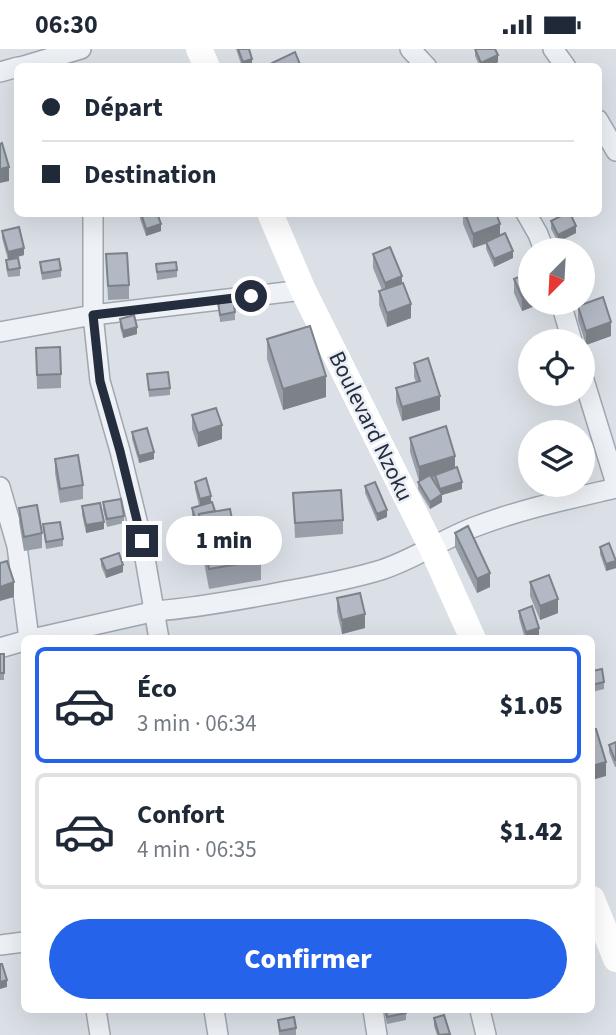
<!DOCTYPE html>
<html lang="fr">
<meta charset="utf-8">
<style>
:root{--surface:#fff;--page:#f2f2f3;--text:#1f2937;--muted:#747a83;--line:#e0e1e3;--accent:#2563eb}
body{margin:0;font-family:"Source Sans 3",sans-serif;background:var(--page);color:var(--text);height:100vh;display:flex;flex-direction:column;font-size:26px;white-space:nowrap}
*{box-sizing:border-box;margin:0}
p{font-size:23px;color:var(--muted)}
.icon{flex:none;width:38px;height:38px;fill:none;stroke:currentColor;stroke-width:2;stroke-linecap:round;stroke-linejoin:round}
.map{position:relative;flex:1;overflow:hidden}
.side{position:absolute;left:21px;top:586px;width:574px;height:378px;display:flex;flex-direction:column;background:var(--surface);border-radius:10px;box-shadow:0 7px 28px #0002}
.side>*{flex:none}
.top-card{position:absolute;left:14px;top:14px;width:588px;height:154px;border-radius:10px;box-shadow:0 7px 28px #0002;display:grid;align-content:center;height:154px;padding:0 28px;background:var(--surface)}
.needle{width:46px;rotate:204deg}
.tools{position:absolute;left:518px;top:189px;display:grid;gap:14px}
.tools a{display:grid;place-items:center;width:77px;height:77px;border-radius:50%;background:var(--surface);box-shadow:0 7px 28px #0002;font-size:35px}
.end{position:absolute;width:32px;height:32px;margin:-16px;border:9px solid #242e3e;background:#fff;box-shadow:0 0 0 4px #fff}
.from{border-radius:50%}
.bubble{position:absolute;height:49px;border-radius:24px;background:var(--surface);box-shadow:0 7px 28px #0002;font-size:23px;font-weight:800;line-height:49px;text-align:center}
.top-card b{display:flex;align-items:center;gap:24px;height:66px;font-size:26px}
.top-card b+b{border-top:2px solid var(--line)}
.top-card i{width:18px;height:18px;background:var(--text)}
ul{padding:12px 0 0;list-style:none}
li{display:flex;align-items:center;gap:21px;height:116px;margin:0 14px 10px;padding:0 14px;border:4px solid var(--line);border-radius:10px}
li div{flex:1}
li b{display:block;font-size:26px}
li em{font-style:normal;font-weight:800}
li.current{border-color:var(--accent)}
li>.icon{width:63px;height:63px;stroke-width:1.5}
.cta{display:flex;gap:14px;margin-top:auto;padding:14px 28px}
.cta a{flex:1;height:80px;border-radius:42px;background:var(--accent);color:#fff;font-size:28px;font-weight:800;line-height:80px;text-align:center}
.status{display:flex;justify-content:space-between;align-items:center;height:49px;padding:0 35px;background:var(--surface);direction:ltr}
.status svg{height:19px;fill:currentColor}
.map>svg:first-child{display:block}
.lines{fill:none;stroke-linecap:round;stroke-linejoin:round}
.street-casing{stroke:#a0a7b1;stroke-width:22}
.street{stroke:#eef1f5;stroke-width:19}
.secondary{stroke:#fff;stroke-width:26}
.wall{fill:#999fa9}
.shaded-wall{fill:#7d8289}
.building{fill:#b2b9c4;stroke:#7d8289;stroke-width:2}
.route{stroke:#242e3e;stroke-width:9}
.labels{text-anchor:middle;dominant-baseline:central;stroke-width:5;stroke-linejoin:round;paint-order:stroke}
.street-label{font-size:23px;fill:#242e3e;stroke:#ebeff5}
</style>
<div class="status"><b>06:30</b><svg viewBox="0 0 49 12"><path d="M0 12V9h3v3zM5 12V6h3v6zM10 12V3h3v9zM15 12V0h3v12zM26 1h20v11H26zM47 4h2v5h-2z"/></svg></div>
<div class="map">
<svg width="616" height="986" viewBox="0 0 616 986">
<rect width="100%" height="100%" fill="#dbe0e7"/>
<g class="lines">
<g class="street-casing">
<g id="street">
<polyline points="410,0 427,18"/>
<polyline points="553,0 566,18"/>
<polyline points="20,18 81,0"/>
<polyline points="0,23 18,18"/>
<polyline points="598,71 616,102"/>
<polyline points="93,164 93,266 100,332 120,402 142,492 159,590"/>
<polyline points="526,164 538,185 544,201"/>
<polyline points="561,254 572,292"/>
<polyline points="0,283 93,266 303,241"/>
<polyline points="583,328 616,435"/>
<polyline points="0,438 17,497 29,590"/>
<path d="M32,590L156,562C194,559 233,552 271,545C308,538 345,532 381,521C415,510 444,489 477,477C522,460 569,450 616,439"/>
<polyline points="0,599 24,592"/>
<polyline points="0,896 24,893"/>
<polyline points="96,961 100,986"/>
<polyline points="214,961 218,986"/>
<polyline points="373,961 377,986"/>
<polyline points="480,961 486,986"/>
</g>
</g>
<use href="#street" class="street"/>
<g class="secondary">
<polyline points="199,0 207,18"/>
<polyline points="270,164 303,241 432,499 473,590"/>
<polyline points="592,850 616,910"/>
</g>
</g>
<g class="wall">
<polygon points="236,0 249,0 252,17 242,18"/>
<polygon points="475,0 498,13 489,18 480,18 475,7"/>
<polygon points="140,164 157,164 161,182 146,187 140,170"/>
<polygon points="463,164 496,164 500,186 513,209 494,218 486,200 486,195 473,199 463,175"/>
<polygon points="551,172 576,184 558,193 551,180"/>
<polygon points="2,182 24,206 9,210 20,219 20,227 8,228 6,218 6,211 8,211 2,189"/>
<polygon points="106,205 129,236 129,250 108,251"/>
<polygon points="373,205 402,234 411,269 387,278 379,256 379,242 382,241 373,219"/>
<polygon points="40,213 61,221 61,228 42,231"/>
<polygon points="156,215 177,221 177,228 157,231"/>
<polygon points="514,230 530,254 543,254 522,262 514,244"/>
<polygon points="218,253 235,263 235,271 220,273"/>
<polygon points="578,257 611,287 586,296 578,271"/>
<polygon points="120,270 137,285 123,289 120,278"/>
<polygon points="267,290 326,348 283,361 267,310"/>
<polygon points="36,299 61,325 61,339 37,340"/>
<polygon points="414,314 440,361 402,372 396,353 396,339 416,333 414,328"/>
<polygon points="147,325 170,339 170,346 149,348"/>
<polygon points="192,366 222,390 198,398 192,380"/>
<polygon points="132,383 154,410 139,414 132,390"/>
<polygon points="410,389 455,419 462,440 442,446 442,453 430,460 418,440 418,433 419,432 410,403"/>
<polygon points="55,410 83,436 83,450 60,454 55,424"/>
<polygon points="195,433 211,453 215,462 233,475 243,490 261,511 261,531 209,540 199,486 199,478 196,479 192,466 192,459 199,457 195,440"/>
<polygon points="365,437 387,468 377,472 365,444"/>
<polygon points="293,444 343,471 343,485 295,489"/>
<polygon points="103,453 124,467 124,474 107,478 103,460"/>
<polygon points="82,457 104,480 86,484 82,465"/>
<polygon points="19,459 42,484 42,499 24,502 19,473"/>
<polygon points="43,475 63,490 63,497 46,500"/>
<polygon points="455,484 490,538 477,544 455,498"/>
<polygon points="600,498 616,519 606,522 600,505"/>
<polygon points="101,510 123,523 106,529 101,517"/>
<polygon points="530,533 558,564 540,571 530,547"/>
<polygon points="337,549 365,579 342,585 337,563"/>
<polygon points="519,562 539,586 525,590 519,569"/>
<rect x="0" y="605" width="4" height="26"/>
<polygon points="592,622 604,633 604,640 592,643"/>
<polygon points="616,693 616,718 615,718 609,703 609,696"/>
<polygon points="384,961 406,961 406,971 387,975"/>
<polygon points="434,969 450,986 437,986 434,977"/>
<polygon points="278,971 296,979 296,986 279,986"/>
</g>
<g class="shaded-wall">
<polygon points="498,6 498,13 489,18 481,18 481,14"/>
<polygon points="252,10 252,17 243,18 243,13"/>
<polygon points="9,118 9,132 0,134 0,120"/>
<polygon points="161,175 161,182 146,187 146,180"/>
<polygon points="500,175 500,189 473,199 473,185"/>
<polygon points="576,177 576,184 558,193 558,186"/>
<polygon points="24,199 24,206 8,211 8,203"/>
<polygon points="513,202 513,209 494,218 494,210"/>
<polygon points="402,227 402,241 385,248 385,234"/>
<polygon points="530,245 530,254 543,254 522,262 522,248"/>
<polygon points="411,255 411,269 387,278 387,264"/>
<polygon points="611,273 611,287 586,296 586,282"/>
<polygon points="137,278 137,285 123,289 123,282"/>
<polygon points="326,327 326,348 283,361 283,340"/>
<polygon points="440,347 440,361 402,372 402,358"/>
<polygon points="222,376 222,390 198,398 198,384"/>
<polygon points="154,403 154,410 139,414 139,407"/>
<polygon points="455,407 455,421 419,432 419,418"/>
<polygon points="462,433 462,440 442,446 442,453 430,460 430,453 440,447 440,440"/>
<polygon points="211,447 211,454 200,458 200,450"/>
<polygon points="387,461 387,468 377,472 377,465"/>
<polygon points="104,473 104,480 86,484 86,476"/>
<polygon points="616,512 616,519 606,522 606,515"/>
<polygon points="123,516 123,523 106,529 106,522"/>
<polygon points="490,524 490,538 477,544 477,530"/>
<polygon points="14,533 14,548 0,552 0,538"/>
<polygon points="558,550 558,564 540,571 540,557"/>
<polygon points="365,565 365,579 342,585 342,571"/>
<polygon points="539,579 539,586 526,590 526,583"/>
<polygon points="606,713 606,727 592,731 592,717"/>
<polygon points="7,931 7,938 0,940 0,933"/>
</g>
<g class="building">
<polygon points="238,0 249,0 252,10 243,13"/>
<polygon points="475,0 495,0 498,6 481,14"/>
<polygon points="295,3 301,18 273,18 272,14"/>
<polygon points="2,94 9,118 0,120 0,95"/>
<polygon points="141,164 157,164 161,175 146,180"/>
<polygon points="465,164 496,164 500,175 473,185"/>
<polygon points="567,164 570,164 576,177 558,186 551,172"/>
<polygon points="19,178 24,199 8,203 2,182"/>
<polygon points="505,184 513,202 494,210 486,193"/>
<polygon points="390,198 402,227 385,234 373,205"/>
<polygon points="127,204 129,236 108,237 106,205"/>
<polygon points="18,209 20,219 8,221 6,211"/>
<polygon points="59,210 61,221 42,224 40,213"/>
<polygon points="176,213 177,221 157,223 156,215"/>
<polygon points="530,223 530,245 522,248 514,230"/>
<polygon points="403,234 411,255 387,264 379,242"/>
<polygon points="603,248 611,273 586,282 578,257"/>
<polygon points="233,250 235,263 220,266 218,253"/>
<polygon points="134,266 137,278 123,282 120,270"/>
<polygon points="310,277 326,327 283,340 267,290"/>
<polygon points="60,298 61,325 37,326 36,299"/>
<polygon points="428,309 440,347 402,358 396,339 420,332 414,314"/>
<polygon points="168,323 170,339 149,341 147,325"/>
<polygon points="216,359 222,376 198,384 192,366"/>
<polygon points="446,377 455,407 419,418 410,389"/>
<polygon points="147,379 154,403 139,407 132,383"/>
<polygon points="78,406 83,436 60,440 55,410"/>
<polygon points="457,418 462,433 440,440 435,426"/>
<polygon points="430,426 442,445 430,453 418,433"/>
<polygon points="206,429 211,447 200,450 195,433"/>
<polygon points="375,433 387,461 377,465 365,437"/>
<polygon points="341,441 343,471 295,474 293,444"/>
<polygon points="121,450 124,467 107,470 103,453"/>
<polygon points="212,453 215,462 199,465 199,471 196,472 192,459"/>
<polygon points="100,454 104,473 86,476 82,457"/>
<polygon points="37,456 42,484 24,488 19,459"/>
<polygon points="230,460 233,475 240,474 243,490 257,487 261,511 209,520 199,465"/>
<polygon points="60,473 63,490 46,493 43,475"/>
<polygon points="468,477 490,524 477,530 455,484"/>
<polygon points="609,494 616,512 606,515 600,498"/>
<polygon points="119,504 123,516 106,522 101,510"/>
<polygon points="7,512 14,533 0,538 0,514"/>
<polygon points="549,526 558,550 540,557 530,533"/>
<polygon points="360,544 365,565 342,571 337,549"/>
<polygon points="532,557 539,579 526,583 519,562"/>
<rect x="0" y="605" width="4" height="19"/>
<polygon points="602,620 604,633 592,636 592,622"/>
<polygon points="596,680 606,713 592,717 592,681"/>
<polygon points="616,693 616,711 615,711 609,696"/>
<polygon points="0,915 2,915 7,931 0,933"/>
<polygon points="386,961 406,961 406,964 387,968"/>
<polygon points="444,966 450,985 439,986 434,969"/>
<polygon points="294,968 296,979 280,982 278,971"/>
</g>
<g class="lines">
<polyline class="route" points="142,492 120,402 100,332 93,266 251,247"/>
</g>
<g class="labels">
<g class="street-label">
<text transform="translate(371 377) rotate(64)">Boulevard Nzoku</text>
</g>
</g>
</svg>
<div class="tools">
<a><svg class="needle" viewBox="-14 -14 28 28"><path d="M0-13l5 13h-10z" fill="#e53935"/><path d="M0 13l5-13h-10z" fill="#747a83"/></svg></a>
<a><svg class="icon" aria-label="locate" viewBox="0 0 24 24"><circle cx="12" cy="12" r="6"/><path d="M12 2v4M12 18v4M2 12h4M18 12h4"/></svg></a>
<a><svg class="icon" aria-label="layers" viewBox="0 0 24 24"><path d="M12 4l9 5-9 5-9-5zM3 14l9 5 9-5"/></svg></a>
</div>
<i class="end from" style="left:251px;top:247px"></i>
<i class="end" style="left:142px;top:492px"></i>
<div class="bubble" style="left:166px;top:467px;width:116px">1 min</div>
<div class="top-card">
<b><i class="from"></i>Départ</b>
<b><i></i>Destination</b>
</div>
<section class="side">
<ul>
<li class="current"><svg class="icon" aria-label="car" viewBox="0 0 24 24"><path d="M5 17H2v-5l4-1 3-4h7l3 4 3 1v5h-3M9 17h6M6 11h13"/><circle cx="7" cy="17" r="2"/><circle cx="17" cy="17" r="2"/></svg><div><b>Éco</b><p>3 min · 06:34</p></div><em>$1.05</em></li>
<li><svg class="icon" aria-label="car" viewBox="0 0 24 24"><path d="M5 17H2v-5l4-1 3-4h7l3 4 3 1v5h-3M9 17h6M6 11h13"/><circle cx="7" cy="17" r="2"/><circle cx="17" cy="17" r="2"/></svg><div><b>Confort</b><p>4 min · 06:35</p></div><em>$1.42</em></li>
</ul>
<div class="cta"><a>Confirmer</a></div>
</section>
</div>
